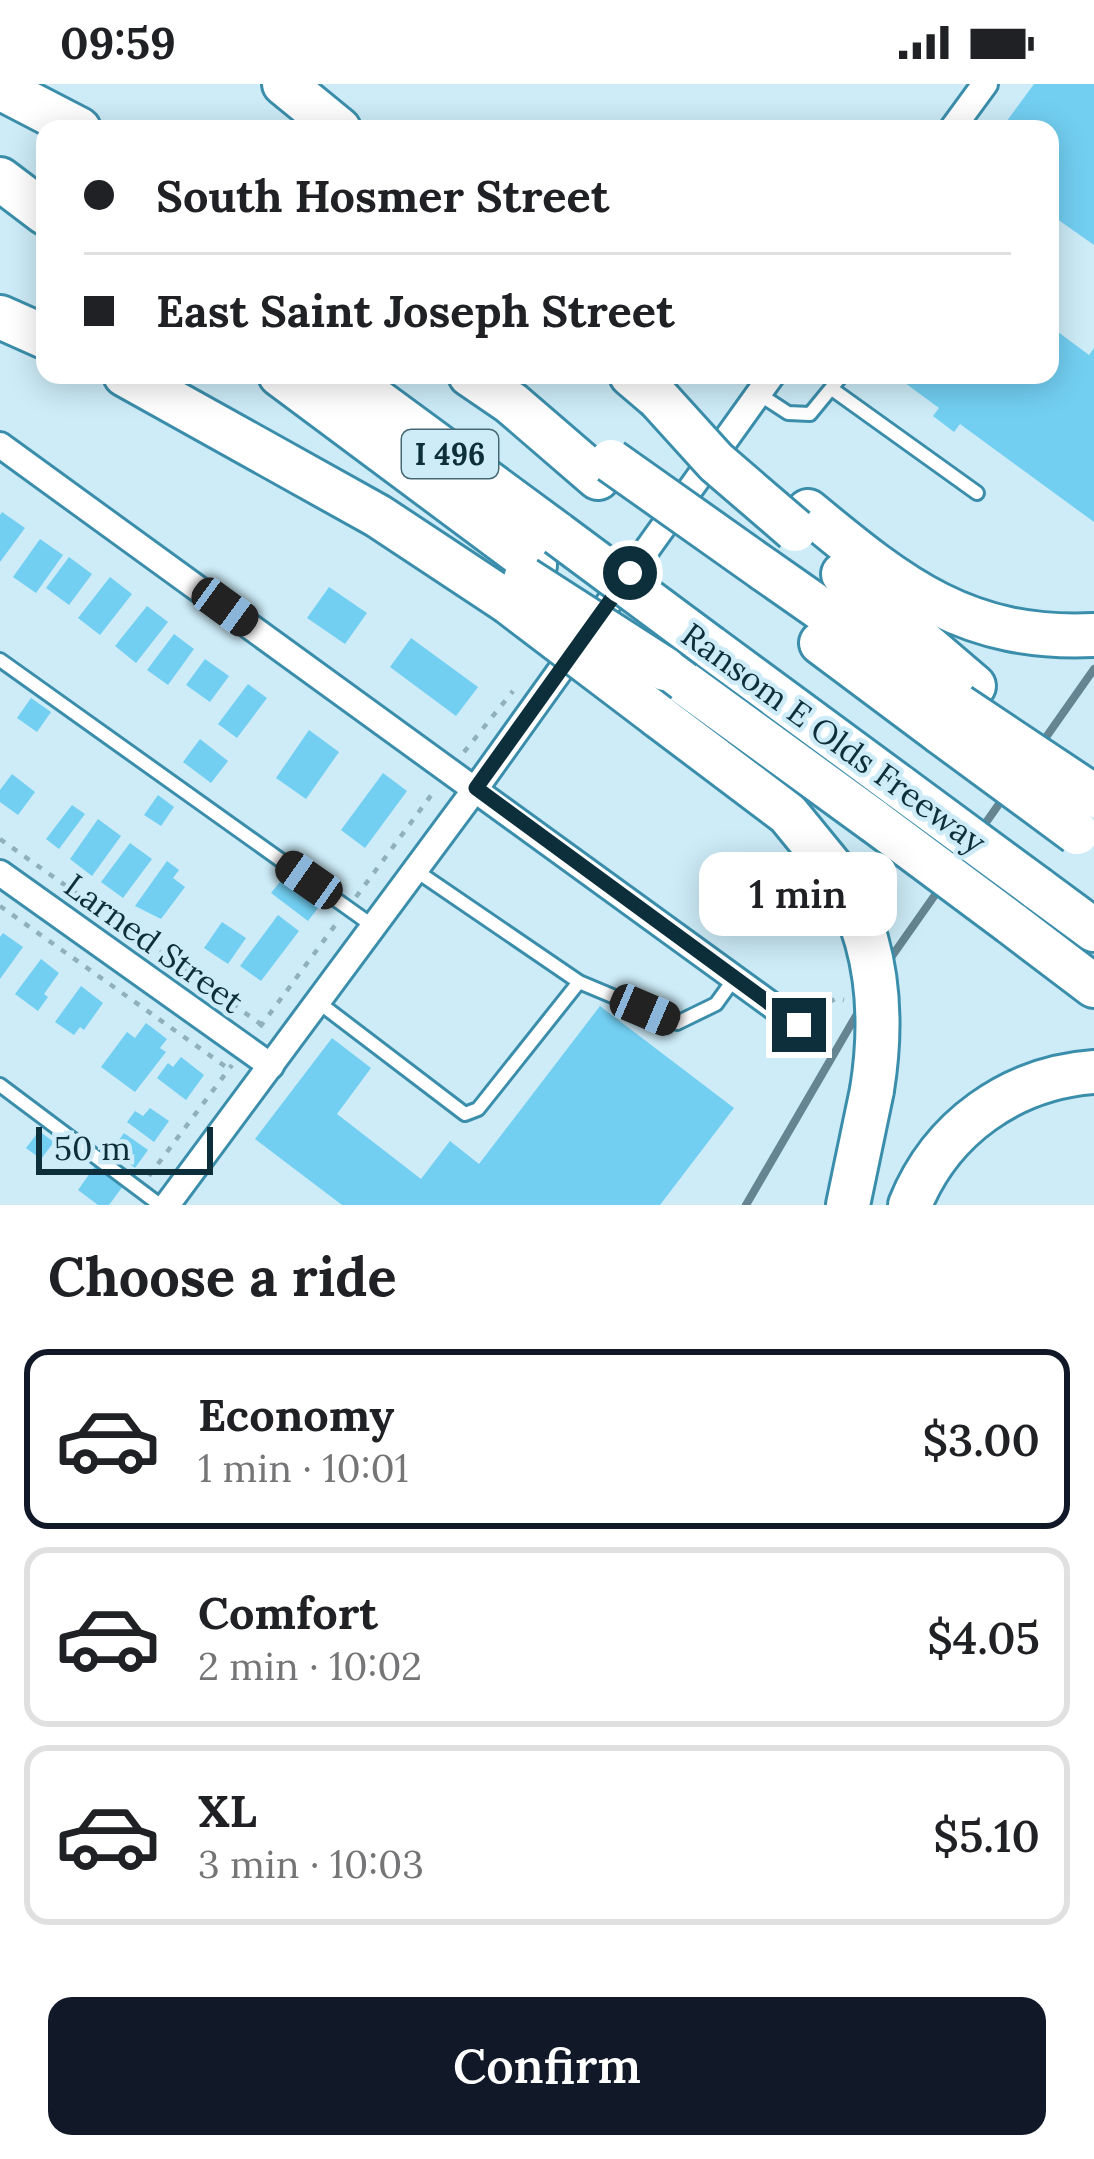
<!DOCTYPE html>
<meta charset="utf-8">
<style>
:root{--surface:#fff;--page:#f6f6f6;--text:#202124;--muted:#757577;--line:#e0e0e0;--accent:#111827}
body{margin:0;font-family:Lora,serif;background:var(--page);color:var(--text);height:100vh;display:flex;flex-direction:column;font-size:45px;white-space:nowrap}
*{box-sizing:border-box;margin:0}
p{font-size:39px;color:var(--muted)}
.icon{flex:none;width:66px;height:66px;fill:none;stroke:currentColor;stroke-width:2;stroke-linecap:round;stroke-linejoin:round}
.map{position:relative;height:1121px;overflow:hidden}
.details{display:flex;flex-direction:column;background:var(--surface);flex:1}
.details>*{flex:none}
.guide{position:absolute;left:36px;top:36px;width:1023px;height:264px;border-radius:24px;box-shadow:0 6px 30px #0003;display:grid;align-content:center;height:264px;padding:0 48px;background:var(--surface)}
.scale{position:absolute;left:36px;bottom:30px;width:177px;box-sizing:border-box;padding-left:12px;border:6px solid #0c2f3b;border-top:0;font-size:33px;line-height:42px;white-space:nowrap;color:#0c2f3b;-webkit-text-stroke:9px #cdecf8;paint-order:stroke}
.end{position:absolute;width:54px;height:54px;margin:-27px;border:15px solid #0c2f3b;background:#fff;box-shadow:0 0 0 6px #fff}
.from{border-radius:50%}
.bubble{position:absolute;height:84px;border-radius:24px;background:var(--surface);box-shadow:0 6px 30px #0003;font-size:39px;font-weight:600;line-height:84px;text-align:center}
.car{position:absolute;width:36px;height:72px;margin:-36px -18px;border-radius:15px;box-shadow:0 0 9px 3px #0007;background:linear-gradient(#222 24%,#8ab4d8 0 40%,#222 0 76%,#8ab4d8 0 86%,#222 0)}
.guide b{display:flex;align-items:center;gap:42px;height:114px;font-size:45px}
.guide b+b{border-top:3px solid var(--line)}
.guide i{width:30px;height:30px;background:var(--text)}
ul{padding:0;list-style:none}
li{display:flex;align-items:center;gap:36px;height:180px;margin:0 24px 18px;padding:0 24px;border:6px solid var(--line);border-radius:24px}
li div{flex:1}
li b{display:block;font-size:45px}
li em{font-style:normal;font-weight:600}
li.active{border-color:var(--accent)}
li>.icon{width:108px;height:108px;stroke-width:1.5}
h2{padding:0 48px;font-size:54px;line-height:144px}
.action{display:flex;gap:24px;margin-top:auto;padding:24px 48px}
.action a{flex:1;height:138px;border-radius:24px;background:var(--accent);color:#fff;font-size:48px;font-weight:600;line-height:138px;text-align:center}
.status{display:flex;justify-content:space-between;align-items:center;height:84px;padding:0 60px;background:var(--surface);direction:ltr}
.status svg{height:33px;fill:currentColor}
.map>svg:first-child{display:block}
.building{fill:#72cff2}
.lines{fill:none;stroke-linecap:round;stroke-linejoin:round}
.service-casing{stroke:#3b8eab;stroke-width:18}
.minor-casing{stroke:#3b8eab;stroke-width:30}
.motorway-casing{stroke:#3b8eab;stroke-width:48}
.path{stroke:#90b0bc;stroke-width:4.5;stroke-dasharray:6 9;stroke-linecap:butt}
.service{stroke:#fff;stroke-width:12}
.minor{stroke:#fff;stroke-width:24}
.motorway{stroke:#fff;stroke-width:42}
.rail{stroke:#648591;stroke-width:8}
.motorway-bridge-casing{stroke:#3b8eab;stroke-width:48;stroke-linecap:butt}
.motorway-bridge{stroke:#fff;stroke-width:42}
.route{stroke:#0c2f3b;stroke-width:15}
.labels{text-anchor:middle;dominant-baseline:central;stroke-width:9;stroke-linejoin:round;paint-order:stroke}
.shield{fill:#cdecf8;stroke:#466874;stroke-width:3}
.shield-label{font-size:30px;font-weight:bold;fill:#0c2f3b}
.street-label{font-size:33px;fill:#0c2f3b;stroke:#cdecf8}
</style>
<div class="status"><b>09:59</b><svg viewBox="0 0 49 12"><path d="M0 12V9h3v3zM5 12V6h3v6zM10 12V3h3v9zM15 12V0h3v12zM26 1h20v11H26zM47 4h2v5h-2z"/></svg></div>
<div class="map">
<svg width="1094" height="1121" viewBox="0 0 1094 1121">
<rect width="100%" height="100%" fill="#cdecf8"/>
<g class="building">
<polygon points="1034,0 1094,0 1094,161 1050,130 1050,45 1001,45"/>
<polygon points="1050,242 1089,271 1094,264 1094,438 960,340 954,348 933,332 939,324 905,299 911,291 1050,291"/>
<polygon points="2,428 25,444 0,478 0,431"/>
<polygon points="40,455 63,471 36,509 13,493"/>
<polygon points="69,473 92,490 69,521 46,504"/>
<polygon points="110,493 132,510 100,551 78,534"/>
<polygon points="329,503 367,529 345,560 307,534"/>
<polygon points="147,522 168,538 136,579 115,562"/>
<polygon points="174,550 194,565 168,601 147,586"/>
<polygon points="411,554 478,603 456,632 390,583"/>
<polygon points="205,575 229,592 210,618 186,601"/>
<polygon points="248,600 267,614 237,654 218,640"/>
<polygon points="31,614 51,628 37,648 17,634"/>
<polygon points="309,646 339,668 306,715 276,694"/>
<polygon points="200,655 228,677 211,699 183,678"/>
<polygon points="383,689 407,707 365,764 341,746"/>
<polygon points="12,690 35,708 18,731 0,718 0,706"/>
<polygon points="158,711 174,723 161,742 144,731"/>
<polygon points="72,721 85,730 59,765 46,755"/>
<polygon points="98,735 121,752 92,792 70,775"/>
<polygon points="130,759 152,775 123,814 101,798"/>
<polygon points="167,777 179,786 173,794 185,803 161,835 135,822"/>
<polygon points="287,789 324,816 308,837 271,809"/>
<polygon points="278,831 299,847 261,897 240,882"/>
<polygon points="222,838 246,854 228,880 204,864"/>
<polygon points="3,849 23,863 0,895 0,853"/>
<polygon points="41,875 59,889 44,910 48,913 38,927 15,910"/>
<polygon points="81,902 103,919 84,946 80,943 74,951 55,938"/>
<polygon points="600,922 734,1024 660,1121 342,1121 255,1055 332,954 371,984 337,1030 421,1095 450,1057 479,1080"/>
<polygon points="146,939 167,955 160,964 166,968 135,1008 101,983 127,948 135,954"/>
<polygon points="181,973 204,991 186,1016 157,994 168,979 173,983"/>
<polygon points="150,1024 169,1037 154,1058 127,1038 135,1027 143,1032"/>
<polygon points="39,1047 54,1058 41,1075 26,1064"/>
<polygon points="124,1049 148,1066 135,1084 112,1066"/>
<polygon points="95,1082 123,1102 109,1121 98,1121 78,1106"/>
</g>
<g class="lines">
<g class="service-casing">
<g id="service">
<polyline points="832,305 977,409"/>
<polyline points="759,310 788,329 810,330 842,291"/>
<polyline points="0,576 373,842"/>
<polyline points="415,786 579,898 677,939 716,920 734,895"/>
<polyline points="318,918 465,1030 478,1025 579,898"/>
<polyline points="0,1001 160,1121"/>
</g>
</g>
<g class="minor-casing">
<g id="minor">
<polyline points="952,45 985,0"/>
<polyline points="0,361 799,941"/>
<polyline points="0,789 271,982"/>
<polyline points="167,1121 476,704 772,291"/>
</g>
</g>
<g class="motorway-casing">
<g id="motorway">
<polyline points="284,0 339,45"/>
<polyline points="0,4 79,45"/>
<polyline points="0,95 45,129"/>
<polyline points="0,233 45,253"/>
<polyline points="125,291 378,432 508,518"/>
<polyline points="280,291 535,481"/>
<polyline points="342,291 558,450"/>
<polyline points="470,291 511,319 598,394"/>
<polyline points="631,291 658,314"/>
<path d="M808,427C901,504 967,557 1094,551"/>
<polyline points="765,486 958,621"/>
<polyline points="843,490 974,602"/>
<polyline points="821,559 940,648"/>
<polyline points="710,563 900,703"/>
<polyline points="665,585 874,737"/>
<polyline points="658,632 788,730 837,790"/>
<polyline points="1037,804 1094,846"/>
<polyline points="1011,839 1094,902"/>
<polyline points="848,1121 872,1006"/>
<path d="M910,1121C941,1044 1011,994 1094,988"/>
</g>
</g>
<g class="path">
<polyline points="464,668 513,607"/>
<polyline points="0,755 262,941"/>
<polyline points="356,813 435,706"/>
<polyline points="0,822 229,985"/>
<polyline points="816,925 837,914 844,916"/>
<polyline points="260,943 339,836"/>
<polyline points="149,1092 232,981"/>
</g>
<use href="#service" class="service"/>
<use href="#minor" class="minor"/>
<use href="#motorway" class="motorway"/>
<polyline class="rail" points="746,1121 885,882 1094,585"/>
<g class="motorway-bridge-casing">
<g id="motorway-bridge">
<polyline points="658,314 716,378 795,446"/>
<polyline points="611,377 765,486"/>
<polyline points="558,450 710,563"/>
<polyline points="525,495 665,585"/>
<polyline points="508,518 658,632"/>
<polyline points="959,622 1094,712"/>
<polyline points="940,648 1077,749"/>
<polyline points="900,703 1037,804"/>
<polyline points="874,737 1011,839"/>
<path d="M837,790C878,855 884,931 872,1006"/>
</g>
</g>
<use href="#motorway-bridge" class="motorway-bridge"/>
</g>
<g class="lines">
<polyline class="route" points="630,489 476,704 799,941"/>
</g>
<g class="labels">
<rect class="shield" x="402" y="346" width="96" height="48" rx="9"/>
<g class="shield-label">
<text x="450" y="370">I 496</text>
</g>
<g class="street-label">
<text transform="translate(834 654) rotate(36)">Ransom E Olds Freeway</text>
<text transform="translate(154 859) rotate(36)">Larned Street</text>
</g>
</g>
</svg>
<div class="scale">50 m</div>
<i class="end from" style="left:630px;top:489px"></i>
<i class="end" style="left:799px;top:941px"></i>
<div class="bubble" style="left:699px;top:768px;width:198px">1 min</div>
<i class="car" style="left:225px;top:523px;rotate:126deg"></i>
<i class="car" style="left:309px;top:796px;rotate:305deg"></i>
<i class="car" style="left:645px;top:926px;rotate:113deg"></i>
<div class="guide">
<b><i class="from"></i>South Hosmer Street</b>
<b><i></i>East Saint Joseph Street</b>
</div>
</div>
<section class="details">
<h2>Choose a ride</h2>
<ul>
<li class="active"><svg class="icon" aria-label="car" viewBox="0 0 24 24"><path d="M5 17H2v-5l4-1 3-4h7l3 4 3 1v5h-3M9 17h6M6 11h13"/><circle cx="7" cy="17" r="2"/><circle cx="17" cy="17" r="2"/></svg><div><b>Economy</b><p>1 min · 10:01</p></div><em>$3.00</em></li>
<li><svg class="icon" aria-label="car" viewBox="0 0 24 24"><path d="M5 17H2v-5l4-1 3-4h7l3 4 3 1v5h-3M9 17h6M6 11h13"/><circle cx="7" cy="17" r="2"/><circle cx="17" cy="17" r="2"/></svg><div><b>Comfort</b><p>2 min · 10:02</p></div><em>$4.05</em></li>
<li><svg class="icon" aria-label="car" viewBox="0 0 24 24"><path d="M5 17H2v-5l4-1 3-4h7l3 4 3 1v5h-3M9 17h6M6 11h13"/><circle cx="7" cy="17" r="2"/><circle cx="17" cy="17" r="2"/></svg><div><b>XL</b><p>3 min · 10:03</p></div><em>$5.10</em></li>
</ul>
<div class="action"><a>Confirm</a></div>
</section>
